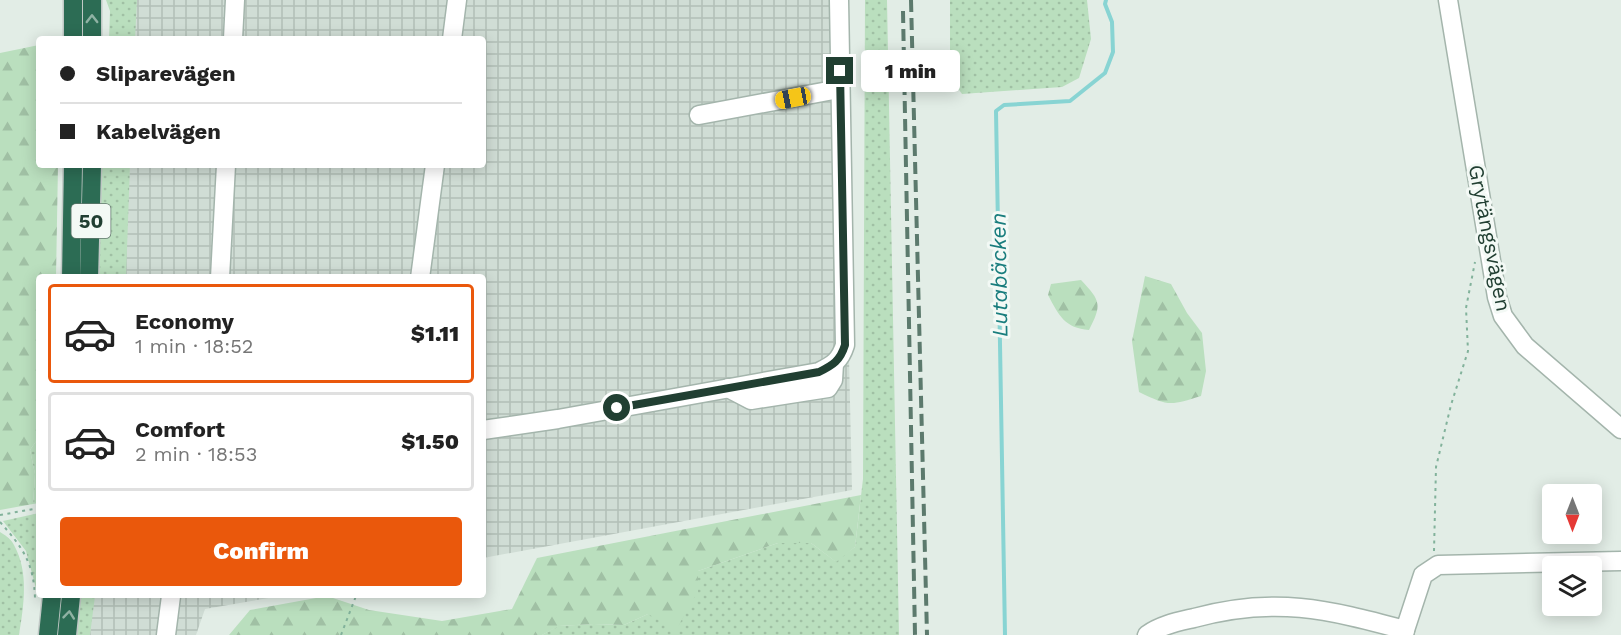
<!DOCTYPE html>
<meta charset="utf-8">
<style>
:root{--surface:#fff;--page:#f2f2f2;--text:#222;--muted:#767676;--line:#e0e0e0;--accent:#ea580c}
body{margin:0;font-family:"Work Sans",sans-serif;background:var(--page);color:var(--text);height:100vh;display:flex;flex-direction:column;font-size:22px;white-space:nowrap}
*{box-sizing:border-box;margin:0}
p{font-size:20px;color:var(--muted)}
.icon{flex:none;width:33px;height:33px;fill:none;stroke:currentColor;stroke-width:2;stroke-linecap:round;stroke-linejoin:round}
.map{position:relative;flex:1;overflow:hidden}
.details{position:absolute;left:36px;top:274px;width:450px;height:324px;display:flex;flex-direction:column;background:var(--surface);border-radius:6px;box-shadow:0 3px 15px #0003}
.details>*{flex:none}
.hud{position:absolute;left:36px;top:36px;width:450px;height:132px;border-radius:6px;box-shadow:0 3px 15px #0003;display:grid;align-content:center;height:132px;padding:0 24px;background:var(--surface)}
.needle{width:39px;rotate:180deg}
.fabs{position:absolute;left:1542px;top:484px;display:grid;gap:12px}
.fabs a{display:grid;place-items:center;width:60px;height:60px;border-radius:6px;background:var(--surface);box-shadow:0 3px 15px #0003;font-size:30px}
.end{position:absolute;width:27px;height:27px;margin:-14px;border:8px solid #213f32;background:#fff;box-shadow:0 0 0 3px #fff}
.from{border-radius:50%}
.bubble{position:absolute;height:42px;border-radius:6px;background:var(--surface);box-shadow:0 3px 15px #0003;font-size:20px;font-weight:800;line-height:42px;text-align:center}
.car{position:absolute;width:18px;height:36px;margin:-18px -9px;border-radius:8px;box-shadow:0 0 4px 2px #0007;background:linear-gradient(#f5c518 24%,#345 0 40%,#f5c518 0 76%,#345 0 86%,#f5c518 0)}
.hud b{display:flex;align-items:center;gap:21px;height:57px;font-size:22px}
.hud b+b{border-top:2px solid var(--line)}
.hud i{width:15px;height:15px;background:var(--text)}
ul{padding:10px 0 0;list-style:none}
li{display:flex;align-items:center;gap:18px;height:99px;margin:0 12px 9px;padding:0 12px;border:3px solid var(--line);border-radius:6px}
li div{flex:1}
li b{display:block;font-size:22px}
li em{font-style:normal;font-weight:800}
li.current{border-color:var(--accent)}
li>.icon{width:54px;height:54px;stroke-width:1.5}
.button{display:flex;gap:12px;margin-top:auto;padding:12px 24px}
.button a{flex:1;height:69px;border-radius:6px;background:var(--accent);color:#fff;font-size:24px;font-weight:800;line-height:69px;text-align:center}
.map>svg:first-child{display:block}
.industrial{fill:url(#industrial-grid)}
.grass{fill:url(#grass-dots)}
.forest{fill:url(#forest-firs)}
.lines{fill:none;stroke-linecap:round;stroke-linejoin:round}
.stream{stroke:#88d4d3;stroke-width:4}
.minor-casing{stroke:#a4b5ac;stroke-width:21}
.highway-casing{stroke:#c1c9c6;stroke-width:21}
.path{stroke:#82b29b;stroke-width:2;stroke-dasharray:3 4.5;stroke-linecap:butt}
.minor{stroke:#fff;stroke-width:18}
.highway{stroke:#2c6c54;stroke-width:18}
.rail{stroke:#5c7a6d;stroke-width:4;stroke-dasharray:12 6;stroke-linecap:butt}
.oneway{stroke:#90b2a4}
.route{stroke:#213f32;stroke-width:8}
.labels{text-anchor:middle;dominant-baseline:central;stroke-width:6;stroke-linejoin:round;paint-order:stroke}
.shield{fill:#f3f9f5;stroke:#60776c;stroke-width:1.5}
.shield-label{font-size:20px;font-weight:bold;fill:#213f32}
.street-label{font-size:21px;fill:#213f32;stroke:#f3f9f5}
.water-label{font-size:22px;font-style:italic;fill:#197d7d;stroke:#f3f9f5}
</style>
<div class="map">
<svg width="1621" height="635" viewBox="0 0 1621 635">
<defs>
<pattern id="industrial-grid" width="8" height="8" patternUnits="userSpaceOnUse" patternTransform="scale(1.5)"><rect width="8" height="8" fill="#d0ddd5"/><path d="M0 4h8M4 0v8" fill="none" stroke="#b2bfb7"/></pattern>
<pattern id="grass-dots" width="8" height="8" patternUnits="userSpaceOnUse" patternTransform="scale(1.5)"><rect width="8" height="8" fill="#badfbe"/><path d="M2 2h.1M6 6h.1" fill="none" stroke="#a0c0a4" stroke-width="1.8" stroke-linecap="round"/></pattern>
<pattern id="forest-firs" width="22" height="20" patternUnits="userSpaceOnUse" patternTransform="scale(1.5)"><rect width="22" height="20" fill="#badfbe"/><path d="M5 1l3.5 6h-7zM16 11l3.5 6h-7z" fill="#a0c0a4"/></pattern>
</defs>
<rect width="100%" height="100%" fill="#e2ede6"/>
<g class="industrial">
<polygon points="135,0 841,0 852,490 483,558 483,278 120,278 130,165 483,165 483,39 135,39"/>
<polygon points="93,596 280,596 205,609 196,635 90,635"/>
</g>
<g class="grass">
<polygon points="106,0 137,0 135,39 109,39 110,11"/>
<polygon points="865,0 887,0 899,635 542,635 558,626 594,624 624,625 698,591 698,571 778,543 811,543 835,561 855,547 863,479"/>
<polygon points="950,0 1087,0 1091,39 1079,78 1062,87 962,94 950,77"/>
<polygon points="101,165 130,165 126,277 99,278"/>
<polygon points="39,437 39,503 33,504 35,474 30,450"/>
<polygon points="39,513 39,595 38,596 26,551 3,521"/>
<path d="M0,532C5,535 11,539 14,545C29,572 24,605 19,635H0Z"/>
<polygon points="78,596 95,596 90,635 74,635"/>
</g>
<g class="forest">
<polygon points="39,45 39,165 58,165 56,277 39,278 39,437 30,450 35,474 33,504 0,510 0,53"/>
<path d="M1145,276L1171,284L1187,313L1202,333L1206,371L1201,396C1170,406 1168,406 1139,392L1132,341Z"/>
<path d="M1081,280C1101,301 1102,305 1089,330C1065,328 1059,316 1048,295L1051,284Z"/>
<polygon points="861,495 855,547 836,562 811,543 778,543 698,571 698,591 676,630 648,614 624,625 594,624 559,626 542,635 229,635 250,610 327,596 369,610 442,621 512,609 537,558"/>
</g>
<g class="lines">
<polyline class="stream" points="1005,635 996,111 1004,105 1070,101 1105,73 1113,52 1112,22 1105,4 1106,0"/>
<g class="minor-casing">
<g id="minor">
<polyline points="1448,0 1497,297 1503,316 1525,346 1621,429"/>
<polyline points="233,39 235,0"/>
<polyline points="452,39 457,0"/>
<polyline points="699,115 839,89"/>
<polyline points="220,278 226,165"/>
<polyline points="420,278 435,165"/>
<polyline points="728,388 751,400 828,388 833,380 834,364"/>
<path d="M483,430L558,419L819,372C833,365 840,361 845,345L839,0"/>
<polyline points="1405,630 1423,575 1438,565 1621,561"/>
<polyline points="166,635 171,596"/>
<path d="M1147,635C1161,625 1177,622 1194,618C1274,596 1327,609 1405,630L1404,635"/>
</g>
</g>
<g class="highway-casing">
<g id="highway">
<polyline points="92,0 92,39"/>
<polyline points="73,39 73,0"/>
<polyline points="71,278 73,165"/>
<polyline points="89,278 92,165"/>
<polyline points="48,635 52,596"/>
<polyline points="67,635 71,596"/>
</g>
</g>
<g class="path">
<polyline points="0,515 39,508"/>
<path d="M0,522C23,548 34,563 35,599"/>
<polyline points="1434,551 1436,467 1451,405 1468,351 1466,308 1475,262"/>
<polyline points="341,635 356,596"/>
</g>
<use href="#minor" class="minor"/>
<use href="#highway" class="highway"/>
<g class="rail">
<polyline points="911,0 927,635"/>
<polyline points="903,11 915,635"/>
</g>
</g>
<defs><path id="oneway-chevron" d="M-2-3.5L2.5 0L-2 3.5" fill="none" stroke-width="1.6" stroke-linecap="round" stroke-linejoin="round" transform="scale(1.5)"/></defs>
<g class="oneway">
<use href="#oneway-chevron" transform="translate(92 19) rotate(-90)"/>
<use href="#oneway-chevron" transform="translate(69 615) rotate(-84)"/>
</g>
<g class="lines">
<path class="route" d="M617,408L819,372C833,365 840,361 845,345L840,71"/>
</g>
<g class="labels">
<rect class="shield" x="71.5" y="204" width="39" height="34" rx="4.5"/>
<g class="shield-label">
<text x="91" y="221">50</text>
</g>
<g class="street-label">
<text transform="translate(1490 238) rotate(79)">Grytängsvägen</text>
</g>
<g class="water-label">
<text transform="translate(999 275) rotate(-91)">Lutabäcken</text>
</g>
</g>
</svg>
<div class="fabs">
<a><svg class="needle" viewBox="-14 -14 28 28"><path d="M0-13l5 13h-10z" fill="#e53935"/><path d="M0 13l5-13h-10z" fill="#767676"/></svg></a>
<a><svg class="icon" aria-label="layers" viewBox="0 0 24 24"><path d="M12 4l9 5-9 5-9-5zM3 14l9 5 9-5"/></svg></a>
</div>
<i class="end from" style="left:617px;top:408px"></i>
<i class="end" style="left:840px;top:71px"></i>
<div class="bubble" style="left:861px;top:50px;width:99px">1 min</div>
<i class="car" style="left:793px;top:98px;rotate:259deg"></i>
<div class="hud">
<b><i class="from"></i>Sliparevägen</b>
<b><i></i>Kabelvägen</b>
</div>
<section class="details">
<ul>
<li class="current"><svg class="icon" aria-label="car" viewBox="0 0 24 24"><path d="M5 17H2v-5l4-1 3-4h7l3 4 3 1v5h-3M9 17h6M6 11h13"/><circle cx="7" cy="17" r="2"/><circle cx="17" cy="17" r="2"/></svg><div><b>Economy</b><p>1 min · 18:52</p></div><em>$1.11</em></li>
<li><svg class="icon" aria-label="car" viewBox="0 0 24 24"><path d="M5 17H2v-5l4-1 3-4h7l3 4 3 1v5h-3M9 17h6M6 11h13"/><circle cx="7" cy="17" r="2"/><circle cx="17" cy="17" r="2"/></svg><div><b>Comfort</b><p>2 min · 18:53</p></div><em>$1.50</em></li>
</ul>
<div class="button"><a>Confirm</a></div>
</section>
</div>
